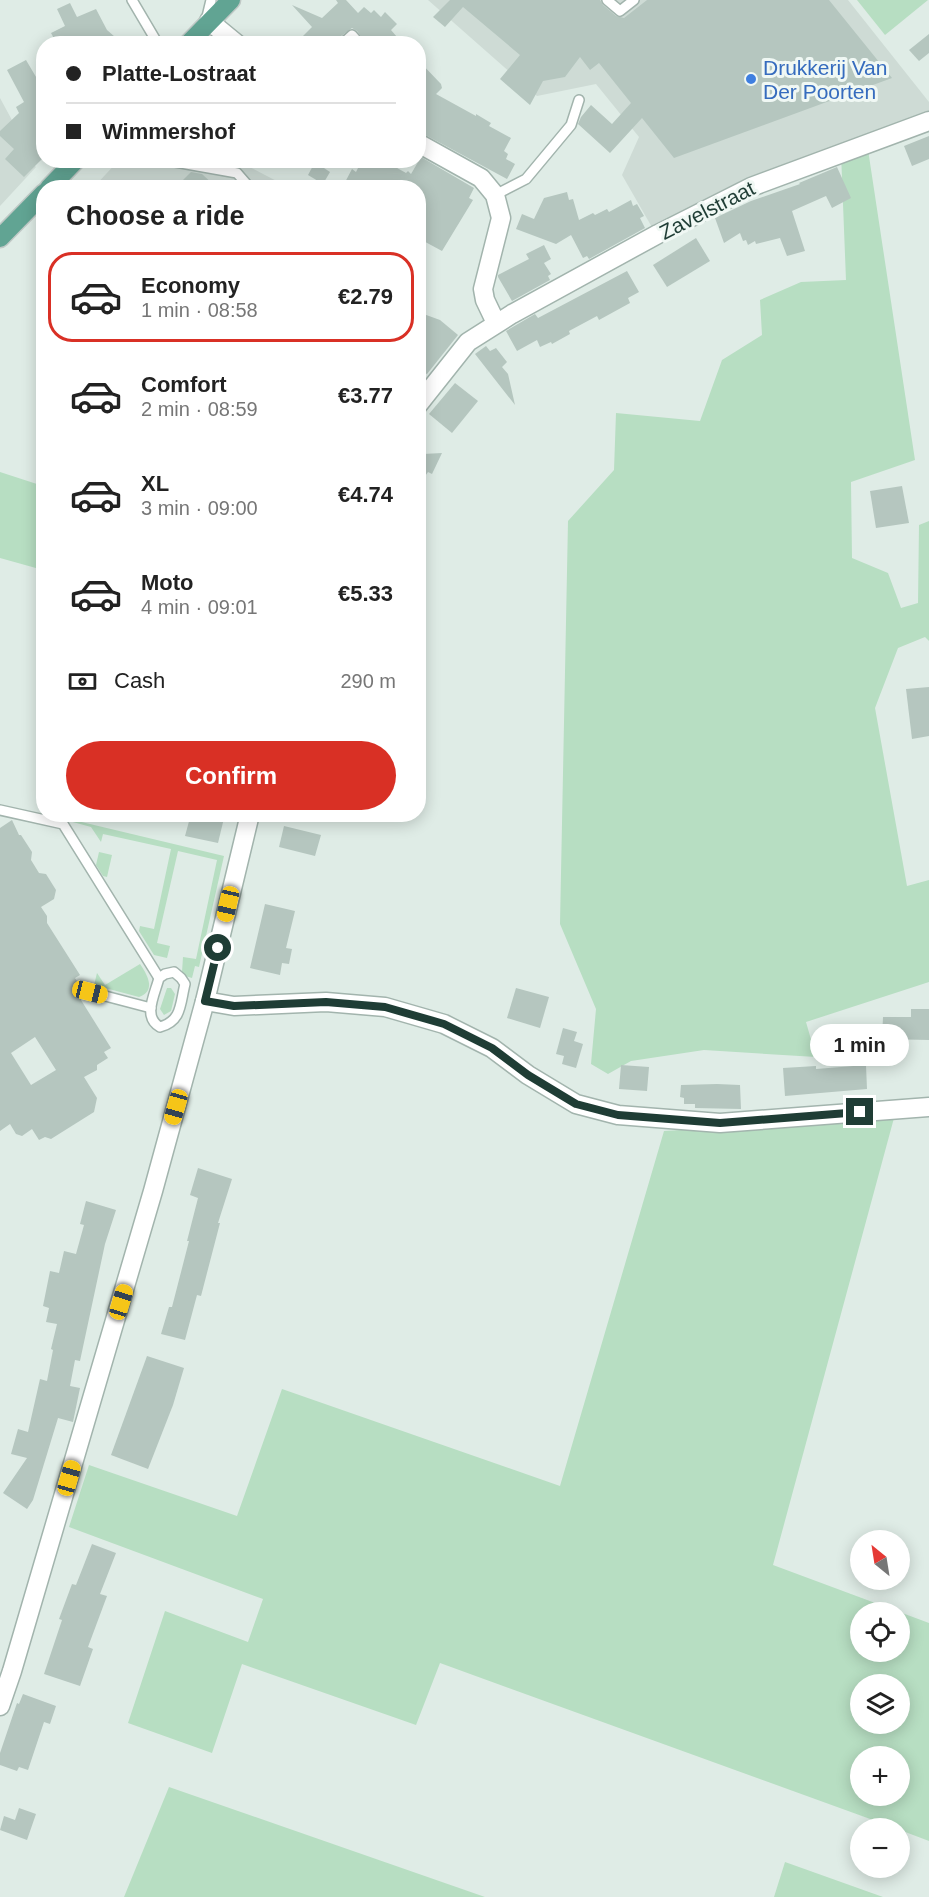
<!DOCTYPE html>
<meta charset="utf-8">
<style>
:root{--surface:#fff;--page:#f2f2f2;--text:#222;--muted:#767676;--line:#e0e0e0;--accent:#d93025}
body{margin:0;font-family:Helvetica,sans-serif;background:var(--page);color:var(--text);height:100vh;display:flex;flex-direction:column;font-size:22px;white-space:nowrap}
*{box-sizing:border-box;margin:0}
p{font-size:20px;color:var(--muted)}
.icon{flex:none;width:33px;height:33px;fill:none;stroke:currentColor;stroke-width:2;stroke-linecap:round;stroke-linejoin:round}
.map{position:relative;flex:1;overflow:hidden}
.panel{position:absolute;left:36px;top:180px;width:390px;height:642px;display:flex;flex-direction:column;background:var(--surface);border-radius:24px;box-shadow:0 3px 15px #0003}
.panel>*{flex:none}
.guide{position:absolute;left:36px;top:36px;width:390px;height:132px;border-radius:24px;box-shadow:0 3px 15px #0003;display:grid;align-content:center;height:132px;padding:0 30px;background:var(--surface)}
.needle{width:39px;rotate:330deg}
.tools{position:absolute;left:850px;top:1530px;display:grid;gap:12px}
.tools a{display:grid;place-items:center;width:60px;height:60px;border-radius:50%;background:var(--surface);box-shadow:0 3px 15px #0003;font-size:30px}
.end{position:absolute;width:27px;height:27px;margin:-14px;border:8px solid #1f3d35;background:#fff;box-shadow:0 0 0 3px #fff}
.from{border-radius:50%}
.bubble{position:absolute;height:42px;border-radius:21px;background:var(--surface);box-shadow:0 3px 15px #0003;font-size:20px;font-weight:700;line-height:42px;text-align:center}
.car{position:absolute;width:18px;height:36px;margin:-18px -9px;border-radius:8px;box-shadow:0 0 4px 2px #0007;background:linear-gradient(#f5c518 24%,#345 0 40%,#f5c518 0 76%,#345 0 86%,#f5c518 0)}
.guide b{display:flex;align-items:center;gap:21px;height:57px;font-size:22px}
.guide b+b{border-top:2px solid var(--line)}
.guide i{width:15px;height:15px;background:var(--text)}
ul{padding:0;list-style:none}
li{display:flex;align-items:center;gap:18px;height:90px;margin:0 12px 9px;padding:0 18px;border:3px solid transparent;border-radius:24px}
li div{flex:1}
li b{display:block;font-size:22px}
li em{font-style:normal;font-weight:700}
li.active{border-color:var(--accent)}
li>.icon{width:54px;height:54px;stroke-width:1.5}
h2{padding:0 30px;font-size:27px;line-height:72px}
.pay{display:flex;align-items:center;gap:15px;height:66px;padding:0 30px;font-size:22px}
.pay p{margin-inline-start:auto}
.action{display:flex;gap:12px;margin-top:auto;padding:12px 30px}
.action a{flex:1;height:69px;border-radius:36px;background:var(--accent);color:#fff;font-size:24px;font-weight:700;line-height:69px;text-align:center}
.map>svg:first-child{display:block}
.built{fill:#cedbd5}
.green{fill:#b7dec2;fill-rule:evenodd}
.building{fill:#b5c6bf;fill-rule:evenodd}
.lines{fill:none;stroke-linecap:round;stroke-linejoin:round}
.service-casing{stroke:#a2b4ad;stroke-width:12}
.minor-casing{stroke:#a2b4ad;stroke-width:21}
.primary-casing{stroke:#c0c9c6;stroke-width:21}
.service{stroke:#fff;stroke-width:9}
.minor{stroke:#fff;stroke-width:18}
.primary{stroke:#61a493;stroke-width:18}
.route{stroke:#1f3d35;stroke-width:8}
.shop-dot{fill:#3f7fe0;stroke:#f0f8f4;stroke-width:2}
.labels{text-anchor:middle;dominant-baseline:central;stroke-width:6;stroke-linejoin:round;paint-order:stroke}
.shop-label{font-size:21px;fill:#366cbe;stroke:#f0f8f4;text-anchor:start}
.street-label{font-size:21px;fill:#1f3d35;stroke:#f0f8f4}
</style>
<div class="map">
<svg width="929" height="1897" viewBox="0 0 929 1897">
<rect width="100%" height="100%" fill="#dfece6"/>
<g class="built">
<polygon points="428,0 848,0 929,102 929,111 749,177 653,229 622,175 639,137 596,84 537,96"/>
<polygon points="0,98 13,122 17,149 36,167 0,206"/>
<polygon points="119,160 238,161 288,187 93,188"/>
</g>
<g class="green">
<polygon points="857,0 928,0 885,35"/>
<polygon points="867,143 915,460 851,482 852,558 888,573 901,608 918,603 919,525 929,521 929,641 925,637 898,648 875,708 907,886 929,880 929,982 806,1022 816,1057 704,1050 631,1061 608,1074 591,1064 596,1009 560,924 568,521 614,470 616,413 700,421 722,360 762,335 760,300 801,282 846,280 841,153"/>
<polygon points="0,472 43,486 43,570 0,558"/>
<polygon points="69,819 224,856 199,967 195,966 192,978 185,976 182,972 183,957 196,959 217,860 178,851 157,943 170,946 167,958 154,955 139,931 140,926 154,929 171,849 103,834 101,842 91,827 69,821"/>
<polygon points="99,852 112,855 107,877 103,876 96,865"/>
<path d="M140,964C147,974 157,991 139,997L94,985L97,973L105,985Z"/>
<polygon points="167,988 171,988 175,994 171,1011 164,1015 160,1009"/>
<path d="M894,1118L773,1565L929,1623V1841L900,1830V1828H895L440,1663L416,1725L242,1664L212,1753L128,1723L165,1611L248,1642L263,1599L69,1527L89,1465L237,1516L282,1389L560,1486L664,1131ZM861,1612H900V1652H861ZM861,1684H900V1724H861ZM861,1756H900V1796H861Z"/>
<polygon points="169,1787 485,1897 124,1897"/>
<polygon points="785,1862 883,1897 774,1897"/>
</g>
<g class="building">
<polygon points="336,0 346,0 358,13 364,7 371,13 374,10 381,17 385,12 397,24 391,30 403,44 367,44 357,31 352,28 337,39 335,44 295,44 312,27 292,5 322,18 338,3"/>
<polygon points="450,0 600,0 603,5 616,16 624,18 647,0 829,0 892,78 674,158 642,118 610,153 578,124 581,117 591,105 612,124 631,103 599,63 590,70 580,57 565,77 543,81 530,105 500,79 520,55 463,7 445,27 433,17"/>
<polygon points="70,3 77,17 96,9 107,30 123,44 57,44 51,33 65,26 57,9"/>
<polygon points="929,34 929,53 919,61 909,50"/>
<polygon points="26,60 39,82 37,84 44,95 44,157 24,177 5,159 14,149 0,136 0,131 19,113 16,107 24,102 7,70"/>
<polygon points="418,60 441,84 442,88 436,94 476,116 476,114 491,123 489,126 511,138 504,151 508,154 506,159 515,164 507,179 418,131"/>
<polygon points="929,136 929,159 912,166 904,146"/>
<polygon points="421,157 474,188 469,198 473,200 442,251 418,238 418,188 342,188 352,169 356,172 362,160 383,160 406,173 408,171 411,174"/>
<polygon points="315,162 330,172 323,184 308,175"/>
<polygon points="837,167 851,198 832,208 826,196 792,211 805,251 787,256 780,238 756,244 755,241 748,245 746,240 743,241 740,233 724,243 715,218 751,201 800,184 799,183"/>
<polygon points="191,172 202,174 217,188 175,188"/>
<polygon points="567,192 569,200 573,199 579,220 593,213 595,215 607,209 609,212 631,200 633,206 637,204 644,216 640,218 645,228 589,259 587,256 583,258 571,235 556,244 516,229 522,214 534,219 544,198"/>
<polygon points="696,238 710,261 667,287 653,265"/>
<polygon points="544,245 551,259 544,263 551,274 548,276 550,280 512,301 498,277 498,275 529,259 526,254"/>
<polygon points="627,271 639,292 628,298 630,303 599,320 597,316 569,331 570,334 552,344 551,342 540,347 537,340 517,351 506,331 535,314 538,318"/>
<polygon points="418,312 440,320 458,335 427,374 418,371"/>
<polygon points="486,346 490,351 496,348 507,362 502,367 508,374 515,405 475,354"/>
<polygon points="455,383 478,401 452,433 429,414"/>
<polygon points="442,453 432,474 428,472 418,486 418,463 423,454"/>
<polygon points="902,486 909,523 876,528 870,491"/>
<polygon points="929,687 929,736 912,739 906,689"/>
<polygon points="191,814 225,814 218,843 185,836"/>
<path d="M12,820L19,835H21L32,852L31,860L39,873L46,874L56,890L54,899L41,907L47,916V923L80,975L75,978L83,990L81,1000L111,1048L104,1052L108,1058L97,1065V1070L84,1077L97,1098L94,1112L51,1139L45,1137L39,1140L32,1129L22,1136L16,1134L10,1124L0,1131V828ZM35,1037L56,1070L31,1085L11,1053Z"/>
<polygon points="284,826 321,835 315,856 279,847"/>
<polygon points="265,904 295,911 286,948 292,949 289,964 282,963 280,975 250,968"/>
<polygon points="516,988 549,997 540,1028 507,1018"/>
<polygon points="911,1009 929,1009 929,1040 882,1039 883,1017 911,1017"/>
<polygon points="563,1028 577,1032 574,1041 583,1044 576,1068 562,1064 564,1056 556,1054"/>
<polygon points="621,1065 649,1067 647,1091 619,1089"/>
<polygon points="866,1065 867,1089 785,1096 783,1068 816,1066 816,1069"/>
<polygon points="717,1084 740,1085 741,1109 695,1108 695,1104 684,1104 684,1098 680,1097 681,1085"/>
<polygon points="198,1168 232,1179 218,1223 220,1223 201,1296 197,1295 185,1340 161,1334 169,1307 172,1307 189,1241 187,1241 198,1198 190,1195"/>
<polygon points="86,1201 116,1210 105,1244 80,1361 75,1360 70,1386 80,1388 73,1422 58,1418 33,1500 27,1509 3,1493 27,1458 11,1454 18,1429 28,1432 40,1379 47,1381 53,1350 51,1349 57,1324 46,1322 49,1308 43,1306 50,1271 59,1273 64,1251 76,1254 84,1225 80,1224"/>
<polygon points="147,1356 184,1368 173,1405 148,1469 111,1455"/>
<polygon points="92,1544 116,1553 100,1594 107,1596 88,1647 93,1649 80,1686 44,1674 62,1620 59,1619 72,1584 76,1585"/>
<polygon points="23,1694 56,1706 50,1724 44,1722 28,1770 19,1767 17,1771 0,1765 0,1753 17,1703 19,1704"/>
<polygon points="19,1808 36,1814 27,1840 0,1830 4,1816 15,1820"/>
</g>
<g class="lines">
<g class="service-casing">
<g id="service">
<polyline points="132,0 158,44"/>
<polyline points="607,0 620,11 634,0"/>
<polyline points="206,21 211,0"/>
<polyline points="342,44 352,35 360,44"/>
<polyline points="164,160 237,173 250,188"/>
<polyline points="495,195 526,179 571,125 579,100"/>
<polyline points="0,810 63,824 159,978"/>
<path d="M174,972L181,978L185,984C180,1004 182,1021 160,1027C142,1017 155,994 159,978L165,974Z"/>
<polyline points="90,992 151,1008"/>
</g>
</g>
<g class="minor-casing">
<g id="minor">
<polyline points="209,21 237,44"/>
<polyline points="418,143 481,178 495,195 501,218 483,289 485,300 496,323"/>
<polyline points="418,405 468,342 512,314 658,234 751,187 929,121"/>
<polyline points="205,1001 234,1006 326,1002 385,1007 444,1024 492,1048 528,1075 576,1104 618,1115 720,1123 929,1107"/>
<polyline points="0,1706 12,1671 153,1191 205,1001 250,814"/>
</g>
</g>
<g class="primary-casing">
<g id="primary">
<polyline points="188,44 231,0"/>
<polyline points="49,188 76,160"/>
<polyline points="0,238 44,193"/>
</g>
</g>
<use href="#service" class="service"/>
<use href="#minor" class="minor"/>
<use href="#primary" class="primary"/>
</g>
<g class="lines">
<polyline class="route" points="218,948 205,1001 234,1006 326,1002 385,1007 444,1024 492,1048 528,1075 576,1104 618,1115 720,1123 860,1112"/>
</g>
<circle class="shop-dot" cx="751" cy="79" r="6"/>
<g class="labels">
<g class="shop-label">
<text x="763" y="67">Drukkerij Van<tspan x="763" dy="24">Der Poorten</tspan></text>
</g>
<g class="street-label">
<text transform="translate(707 210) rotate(-27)">Zavelstraat</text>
</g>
</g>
</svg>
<div class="tools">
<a><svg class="needle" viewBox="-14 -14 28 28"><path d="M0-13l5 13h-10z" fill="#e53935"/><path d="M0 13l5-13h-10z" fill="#767676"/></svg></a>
<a><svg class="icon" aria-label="locate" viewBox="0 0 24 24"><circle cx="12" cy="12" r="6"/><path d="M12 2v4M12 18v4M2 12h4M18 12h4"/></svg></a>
<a><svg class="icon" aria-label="layers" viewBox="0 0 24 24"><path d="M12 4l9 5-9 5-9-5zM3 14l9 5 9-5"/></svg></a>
<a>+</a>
<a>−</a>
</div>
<i class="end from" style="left:218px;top:948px"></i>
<i class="end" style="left:860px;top:1112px"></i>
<div class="bubble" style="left:810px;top:1024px;width:99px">1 min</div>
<i class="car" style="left:228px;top:904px;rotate:193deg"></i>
<i class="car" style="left:90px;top:992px;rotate:104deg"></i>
<i class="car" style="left:176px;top:1107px;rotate:196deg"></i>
<i class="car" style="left:121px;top:1302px;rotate:17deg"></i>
<i class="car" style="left:69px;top:1478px;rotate:16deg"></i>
<div class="guide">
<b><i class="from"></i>Platte-Lostraat</b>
<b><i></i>Wimmershof</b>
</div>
<section class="panel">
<h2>Choose a ride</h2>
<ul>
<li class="active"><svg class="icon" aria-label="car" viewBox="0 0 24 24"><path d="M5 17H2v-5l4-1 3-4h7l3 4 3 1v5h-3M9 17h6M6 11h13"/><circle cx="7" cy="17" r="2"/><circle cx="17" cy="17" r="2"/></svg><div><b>Economy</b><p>1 min · 08:58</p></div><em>€2.79</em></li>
<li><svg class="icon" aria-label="car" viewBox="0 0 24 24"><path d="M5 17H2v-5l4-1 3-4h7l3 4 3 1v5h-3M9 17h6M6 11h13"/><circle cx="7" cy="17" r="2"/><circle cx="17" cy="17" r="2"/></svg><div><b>Comfort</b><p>2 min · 08:59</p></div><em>€3.77</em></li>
<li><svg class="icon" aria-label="car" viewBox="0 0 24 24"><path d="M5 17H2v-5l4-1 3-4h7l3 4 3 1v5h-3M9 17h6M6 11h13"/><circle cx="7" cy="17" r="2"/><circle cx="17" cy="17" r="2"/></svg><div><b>XL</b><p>3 min · 09:00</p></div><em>€4.74</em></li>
<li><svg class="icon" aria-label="car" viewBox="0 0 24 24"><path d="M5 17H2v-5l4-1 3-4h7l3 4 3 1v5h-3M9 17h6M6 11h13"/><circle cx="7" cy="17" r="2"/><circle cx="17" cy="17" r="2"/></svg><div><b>Moto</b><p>4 min · 09:01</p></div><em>€5.33</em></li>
</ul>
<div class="pay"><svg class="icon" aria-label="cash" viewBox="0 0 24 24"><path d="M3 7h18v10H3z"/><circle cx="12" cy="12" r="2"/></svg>Cash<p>290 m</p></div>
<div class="action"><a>Confirm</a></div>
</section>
</div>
